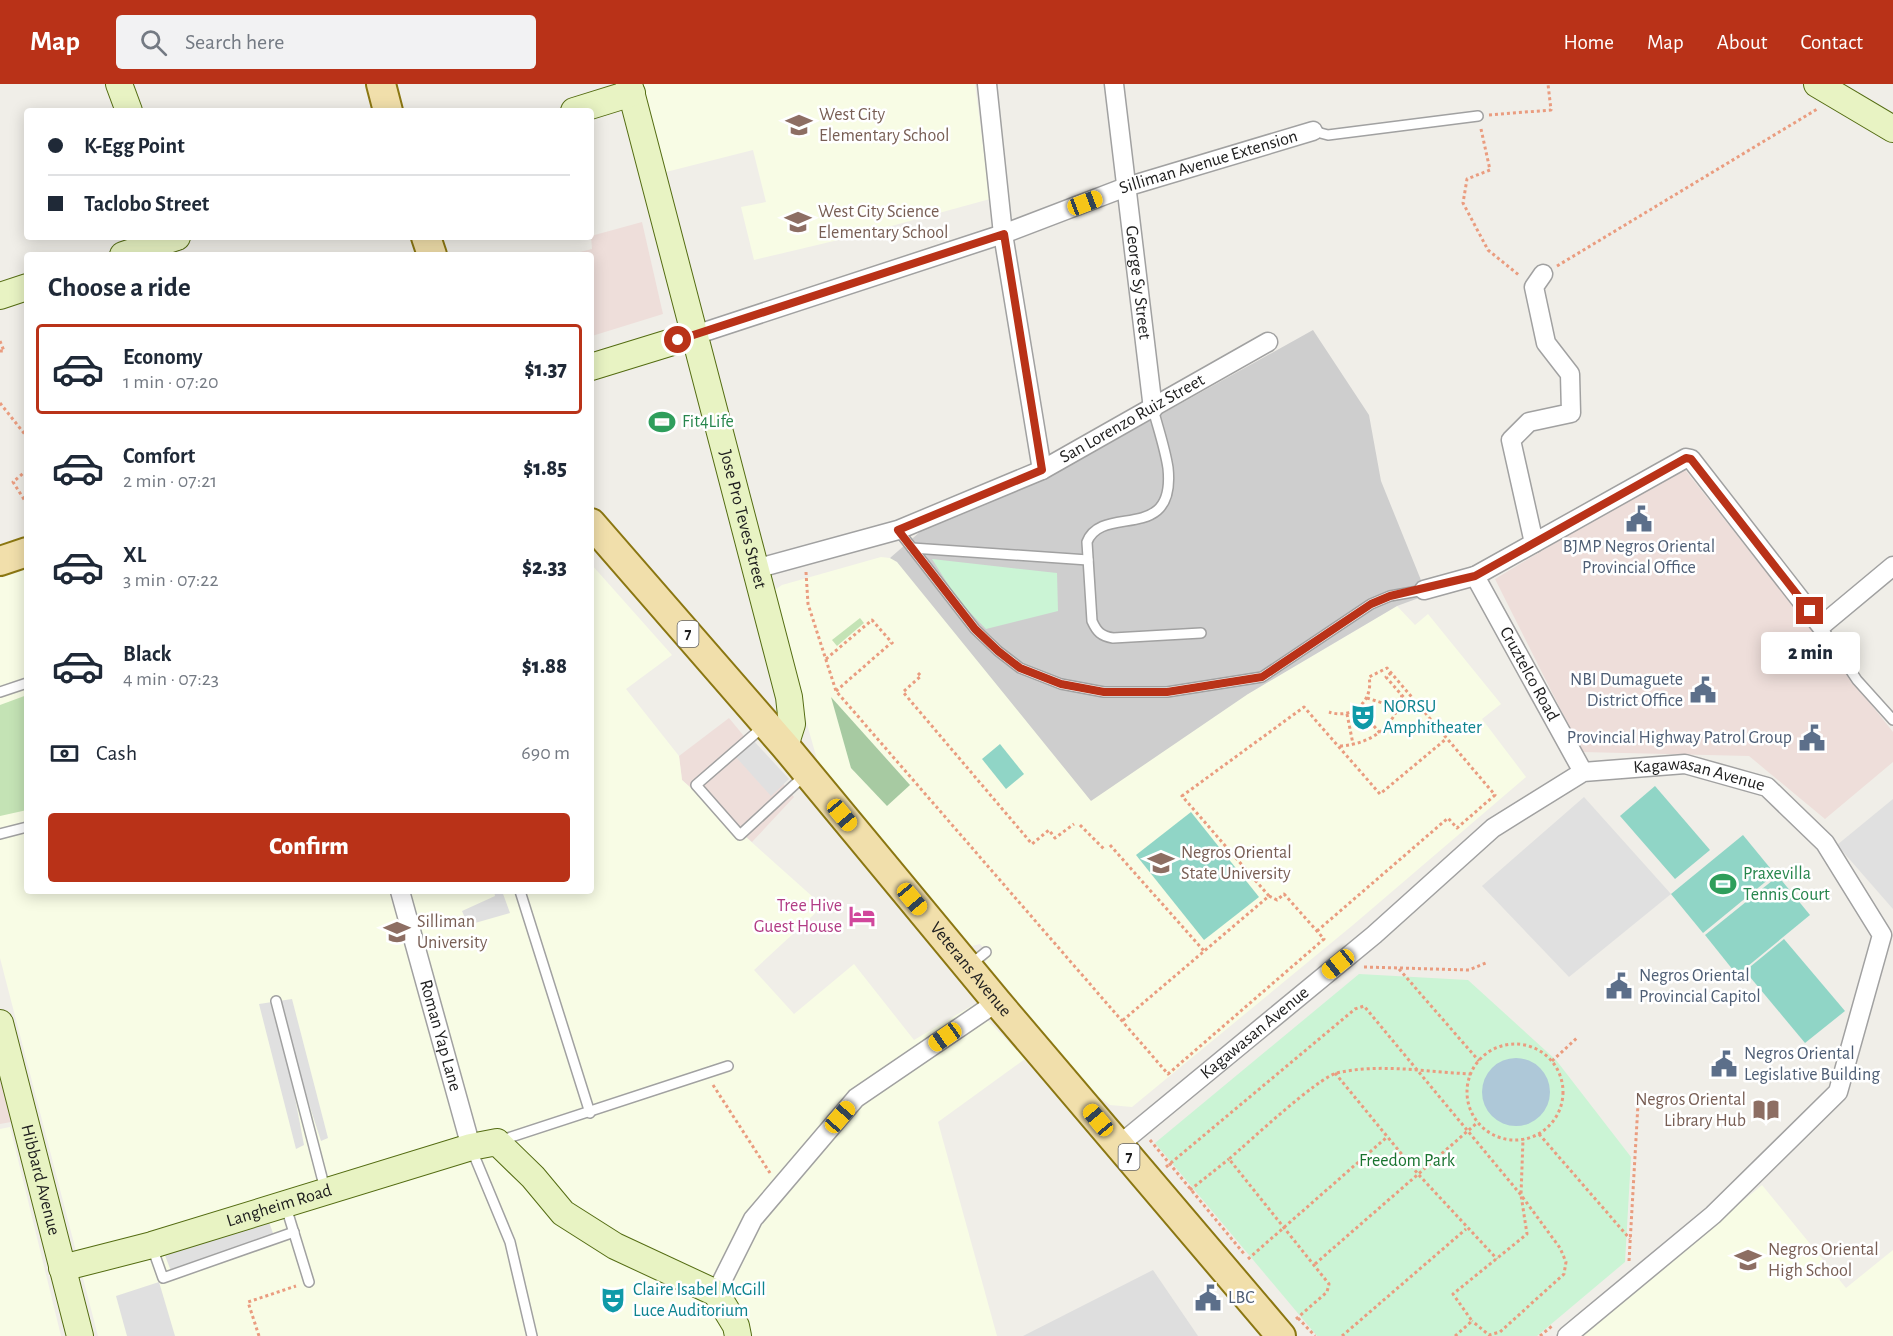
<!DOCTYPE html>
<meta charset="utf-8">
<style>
:root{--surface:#fff;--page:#f2f2f3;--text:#1f2937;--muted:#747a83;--line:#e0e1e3;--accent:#b93218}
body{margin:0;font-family:"Alegreya Sans",sans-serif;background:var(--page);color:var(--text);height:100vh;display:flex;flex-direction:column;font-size:22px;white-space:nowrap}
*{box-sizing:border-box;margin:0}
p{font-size:20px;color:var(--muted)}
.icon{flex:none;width:33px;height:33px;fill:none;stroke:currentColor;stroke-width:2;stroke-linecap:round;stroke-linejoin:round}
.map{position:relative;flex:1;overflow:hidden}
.sheet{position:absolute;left:24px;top:168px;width:570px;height:642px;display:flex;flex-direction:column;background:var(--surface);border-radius:6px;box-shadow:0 3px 15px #0003}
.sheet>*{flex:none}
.top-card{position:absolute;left:24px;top:24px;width:570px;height:132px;border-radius:6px;box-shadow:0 3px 15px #0003;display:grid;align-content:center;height:132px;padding:0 24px;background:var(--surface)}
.end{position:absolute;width:27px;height:27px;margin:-14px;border:8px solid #b93218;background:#fff;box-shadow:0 0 0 3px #fff}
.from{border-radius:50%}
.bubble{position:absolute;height:42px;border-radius:6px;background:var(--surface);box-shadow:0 3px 15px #0003;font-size:20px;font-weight:800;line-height:42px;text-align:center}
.car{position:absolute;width:18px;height:36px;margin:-18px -9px;border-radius:8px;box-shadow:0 0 4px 2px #0007;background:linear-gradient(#f5c518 24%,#345 0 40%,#f5c518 0 76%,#345 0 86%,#f5c518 0)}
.top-card b{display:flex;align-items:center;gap:21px;height:57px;font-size:22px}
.top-card b+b{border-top:2px solid var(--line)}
.top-card i{width:15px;height:15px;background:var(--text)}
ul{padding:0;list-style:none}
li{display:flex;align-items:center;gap:18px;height:90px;margin:0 12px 9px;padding:0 12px;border:3px solid transparent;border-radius:6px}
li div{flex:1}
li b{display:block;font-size:22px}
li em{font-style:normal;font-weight:800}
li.on{border-color:var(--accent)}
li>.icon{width:54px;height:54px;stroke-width:1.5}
h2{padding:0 24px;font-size:27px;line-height:72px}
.pay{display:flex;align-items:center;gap:15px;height:66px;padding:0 24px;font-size:22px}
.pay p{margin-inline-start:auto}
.button{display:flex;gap:12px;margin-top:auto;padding:12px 24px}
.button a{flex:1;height:69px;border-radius:6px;background:var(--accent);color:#fff;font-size:24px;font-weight:800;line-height:69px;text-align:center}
header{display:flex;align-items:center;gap:36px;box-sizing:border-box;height:84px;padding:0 30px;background:var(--accent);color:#fff}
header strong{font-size:28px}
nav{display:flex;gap:33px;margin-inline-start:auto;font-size:21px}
.search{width:420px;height:54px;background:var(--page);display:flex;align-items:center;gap:15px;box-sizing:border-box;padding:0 21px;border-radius:6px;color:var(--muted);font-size:22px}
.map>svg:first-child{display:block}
.residential{fill:#dedede}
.commercial{fill:#eededa}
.education{fill:#f8fce5}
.religious{fill:#cecece}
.grass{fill:#c4e3b5}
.forest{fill:#a7caa2}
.park{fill:#cbf4d5}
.pitch{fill:#90d5c6}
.parking{fill:#e0e0e0}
.water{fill:#aec8d8}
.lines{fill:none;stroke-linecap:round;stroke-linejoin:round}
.lane-casing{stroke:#a1a1a1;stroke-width:12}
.street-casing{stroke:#a1a1a1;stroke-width:21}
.secondary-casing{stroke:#546c12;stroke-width:28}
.primary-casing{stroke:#8b7712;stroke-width:32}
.path{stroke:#ea9c7f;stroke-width:3;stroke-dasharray:3 3;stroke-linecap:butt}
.lane{stroke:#fff;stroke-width:9}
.street{stroke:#fff;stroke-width:18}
.secondary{stroke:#e8f3c3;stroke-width:26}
.primary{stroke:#f1dfab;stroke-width:28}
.route{stroke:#b93218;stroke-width:8}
.labels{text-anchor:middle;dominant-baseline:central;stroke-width:5;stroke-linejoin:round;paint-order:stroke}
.shield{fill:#fff;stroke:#636363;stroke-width:1.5}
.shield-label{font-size:16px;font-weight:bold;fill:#202020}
.education-label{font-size:18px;fill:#785e54;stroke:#fff;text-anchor:start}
.street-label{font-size:18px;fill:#202020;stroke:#fff}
.leisure-label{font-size:18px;fill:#27864d;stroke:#fff;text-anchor:start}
.service-label{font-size:18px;fill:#4e5e75;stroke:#fff;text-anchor:start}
.culture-label{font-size:18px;fill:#0d838f;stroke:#fff;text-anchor:start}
.hotel-label{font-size:18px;fill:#b23c85;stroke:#fff;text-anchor:end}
.park-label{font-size:18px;fill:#197430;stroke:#fff}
</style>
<header>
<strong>Map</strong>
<div class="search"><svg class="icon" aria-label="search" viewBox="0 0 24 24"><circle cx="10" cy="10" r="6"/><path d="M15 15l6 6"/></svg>Search here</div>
<nav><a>Home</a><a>Map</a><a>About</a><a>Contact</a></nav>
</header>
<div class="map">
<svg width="1893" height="1252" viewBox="0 0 1893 1252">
<rect width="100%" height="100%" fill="#f0eee8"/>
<polygon class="residential" points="1153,1186 1198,1252 1023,1252"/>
<g class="commercial">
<polygon points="642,138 663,230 592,252 591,171 572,170 592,165 591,152"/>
<polygon points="1682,382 1893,648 1893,678 1825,735 1749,672 1582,668 1495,495"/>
<polygon points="729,634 794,713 752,758 682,696 679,672"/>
<polygon points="0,990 11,1038 0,1040"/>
</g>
<g class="education">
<polygon points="642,0 975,0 990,115 855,152 754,176 741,123 766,118 753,66 666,88"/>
<polygon points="881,473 890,474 1248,610 1397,522 1415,541 1428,530 1501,620 1482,635 1526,693 1353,841 1132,1023 1110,1021 1094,1009 985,878 989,871 980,860 972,862 822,693 770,509 782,501"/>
<polygon points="591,480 672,571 626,605 679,672 682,696 823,822 754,886 794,930 854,880 914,956 973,921 1025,975 938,1038 997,1252 98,1252 0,874 0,494 27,485 27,807 591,807"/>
<polygon points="10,1043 61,1252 0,1252 0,1045"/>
<polygon points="1762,1101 1846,1204 1893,1166 1893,1252 1581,1252"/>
</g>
<polygon class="religious" points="1313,246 1369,331 1381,397 1427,511 1397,522 1248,610 1091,717 897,478 890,474 929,440 1052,391"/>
<g class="grass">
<polygon points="860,534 864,539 837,562 832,556"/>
<polygon points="27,611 27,726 0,732 0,621"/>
</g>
<polygon class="forest" points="831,613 910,701 887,722 851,684"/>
<g class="park">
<polygon points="932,475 1057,489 1058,527 986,545 958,516"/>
<polygon points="1359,890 1468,896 1556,976 1631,1073 1625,1178 1537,1252 1317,1252 1155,1059"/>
</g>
<g class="pitch">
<polygon points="1000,660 1024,690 1006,705 982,675"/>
<polygon points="1655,702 1710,766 1675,795 1620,732"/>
<polygon points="1191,728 1259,813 1204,856 1136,771"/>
<polygon points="1743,751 1775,790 1703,849 1671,810"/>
<polygon points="1778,792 1810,831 1737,891 1705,851"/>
<polygon points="1784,855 1845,927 1805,959 1745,887"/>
</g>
<g class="parking">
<polygon points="753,656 789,695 771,712 735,672"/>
<polygon points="1584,713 1671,810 1569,893 1482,802"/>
<polygon points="1893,715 1893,825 1837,761"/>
<polygon points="494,807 502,807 510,829 468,841 462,827 495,812"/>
<polygon points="292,915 328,1054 321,1057 278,924 304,1061 296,1065 259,920"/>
<polygon points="265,1127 274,1152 171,1187 161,1161"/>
<polygon points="159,1198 175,1252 127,1252 116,1212"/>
</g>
<circle class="water" cx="1516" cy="1008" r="34"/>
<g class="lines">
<g class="lane-casing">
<g id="lane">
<polyline points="1313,47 1328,51 1478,32"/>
<path d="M1153,325C1158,344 1165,364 1168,384C1176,461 1102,419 1087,458L1092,537C1097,548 1101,552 1113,554L1201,549"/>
<polyline points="898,446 975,545 998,567 1020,584 1061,600 1104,608 1167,608 1262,593 1371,520 1390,512 1424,506"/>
<polyline points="912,464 1088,476"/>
<polyline points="1821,542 1857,596 1893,636"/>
<polyline points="0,608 27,599"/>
<polyline points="764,642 696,701 740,751 804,692"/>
<polyline points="0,750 27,743"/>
<polyline points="520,807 590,1029"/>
<polyline points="970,881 986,868"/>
<polyline points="276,917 325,1105"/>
<polyline points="499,1057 728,982"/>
<polyline points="471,1064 510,1158 532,1252"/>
<polyline points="286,1123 309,1198"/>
<polyline points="152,1163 163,1194 294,1148"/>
</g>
</g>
<g class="street-casing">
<g id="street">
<polyline points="987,0 1003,150 1042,386"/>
<path id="s1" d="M1114,0L1153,325"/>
<path id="s2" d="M695,251L1003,150L1126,103L1313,47"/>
<polyline points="1534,459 1511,356 1529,338 1571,329 1570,290 1546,259 1534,203 1543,190"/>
<path id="s3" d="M755,485L898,446L1042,386L1268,258"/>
<path id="s4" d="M1475,492L1583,688"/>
<polyline points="1424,506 1475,492 1686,374 1691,375 1821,542 1893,482"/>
<path id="s5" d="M400,807L471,1063"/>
<path id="s6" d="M1119,1061L1374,851L1493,744L1583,688L1685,680L1767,703L1825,759L1882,851L1838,1008L1713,1131L1567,1252"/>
<polyline points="716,1209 753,1135 856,1014 997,918"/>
</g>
</g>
<g class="secondary-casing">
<g id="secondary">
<polyline points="119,0 129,27"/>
<path id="s7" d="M629,0L789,613L792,640L785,662"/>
<polyline points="1817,0 1893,45"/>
<polyline points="574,27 632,9"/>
<polyline points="123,171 177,153"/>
<polyline points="0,212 27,203"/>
<polyline points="591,283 695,251"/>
<path id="s8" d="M0,939L80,1252"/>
<path id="s9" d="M62,1184L152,1161L471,1063L497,1058L533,1093L563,1129L615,1162L716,1209L736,1242L738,1252"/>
</g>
</g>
<g class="primary-casing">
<g id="primary">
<polyline points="381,0 388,27"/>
<polyline points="426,153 432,171"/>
<path id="s10" d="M591,439L785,662L997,918L1281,1252"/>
<polyline points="0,477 27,468"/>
</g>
</g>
<g class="path">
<polyline points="1489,31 1551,26 1548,0"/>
<polyline points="1481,45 1490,86 1467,95 1463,119 1488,166 1520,192"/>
<polyline points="1557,182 1819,24"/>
<polyline points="0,257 4,267 0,267"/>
<polyline points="0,319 27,353"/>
<polyline points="27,386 13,398 27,420"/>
<polyline points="806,488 808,520 836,607 1168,990 1324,855 1284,810 1277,816 1269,812 1122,937"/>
<polyline points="826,575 872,536 893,560"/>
<polyline points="918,589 921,592 903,608 1032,760 1049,746 1055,754 1074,740"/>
<polyline points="1391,589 1386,593 1412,623"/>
<polyline points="836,607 891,559"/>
<polyline points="1367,614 1398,624 1420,624"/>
<polyline points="1358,624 1380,649"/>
<polyline points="1347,630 1353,660"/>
<path d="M1340,662C1371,660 1395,643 1402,611"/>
<polyline points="1080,741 1105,766"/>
<polyline points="1110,761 1204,867"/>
<polyline points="1269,812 1182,712 1304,623 1380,710 1446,655"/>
<path d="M1317,847L1448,734L1457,744L1495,711L1387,584L1369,593C1374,617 1352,636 1329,628"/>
<polyline points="1364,883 1469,886 1488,878"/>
<polyline points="1399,885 1479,977"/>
<circle cx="1515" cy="1008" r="48"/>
<polyline points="1552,977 1578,953"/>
<polyline points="1335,989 1418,1090 1497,1175"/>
<polyline points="713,1001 770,1089"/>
<polyline points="1539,1050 1630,1155"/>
<polyline points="1150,1056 1245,1171"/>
<polyline points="1166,1083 1355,925 1364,922 1521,1111 1560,1164 1566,1178 1564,1190 1500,1248 1489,1251 1472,1237"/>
<polyline points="1190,1106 1229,1075"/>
<polyline points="1248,1175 1387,1053"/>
<polyline points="1629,1177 1638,1020"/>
<polyline points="1315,1180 1478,1038"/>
<polyline points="1298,1234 1315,1252"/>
<path d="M1296,1235L1327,1208L1329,1200L1229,1075C1249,1058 1317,994 1337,989C1379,979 1428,988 1471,990"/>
<polyline points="259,1252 248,1218 296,1202"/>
<polyline points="1342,1252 1466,1145"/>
<polyline points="1455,1252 1472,1237 1453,1210 1527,1150 1521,1111 1523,1055"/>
<polyline points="1540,1252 1552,1242"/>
</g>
<use href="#lane" class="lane"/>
<use href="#street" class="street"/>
<use href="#secondary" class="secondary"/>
<use href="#primary" class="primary"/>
</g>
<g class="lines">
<polyline class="route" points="678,256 1004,150 1042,386 898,446 975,545 998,567 1020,584 1061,600 1104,608 1167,608 1262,593 1371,520 1390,512 1475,492 1686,374 1691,375 1810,527"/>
</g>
<defs>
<g id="school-bare" transform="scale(2.07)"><path d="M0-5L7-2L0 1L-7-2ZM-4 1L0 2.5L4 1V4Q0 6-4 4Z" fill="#8d6e63" stroke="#fff" stroke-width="2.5" paint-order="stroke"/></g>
<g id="stadium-bare" transform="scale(2.07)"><path d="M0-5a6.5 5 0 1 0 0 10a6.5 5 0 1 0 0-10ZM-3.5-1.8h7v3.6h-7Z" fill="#2e9e5b" stroke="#fff" stroke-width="2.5" paint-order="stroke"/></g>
<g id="civic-bare" transform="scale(2.07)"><path d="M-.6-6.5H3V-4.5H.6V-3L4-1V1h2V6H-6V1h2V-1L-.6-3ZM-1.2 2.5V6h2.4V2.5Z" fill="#5c6f8a" stroke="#fff" stroke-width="2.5" paint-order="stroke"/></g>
<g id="theatre-bare" transform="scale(2.07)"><path d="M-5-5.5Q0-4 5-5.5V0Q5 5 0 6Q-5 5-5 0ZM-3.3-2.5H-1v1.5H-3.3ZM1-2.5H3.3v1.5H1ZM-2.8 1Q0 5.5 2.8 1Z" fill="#0f9aa8" stroke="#fff" stroke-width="2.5" paint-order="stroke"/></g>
<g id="university-bare" transform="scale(2.07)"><path d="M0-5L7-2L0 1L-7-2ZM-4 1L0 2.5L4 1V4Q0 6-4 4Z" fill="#8d6e63" stroke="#fff" stroke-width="2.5" paint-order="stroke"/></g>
<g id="hotel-bare" transform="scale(2.07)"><path d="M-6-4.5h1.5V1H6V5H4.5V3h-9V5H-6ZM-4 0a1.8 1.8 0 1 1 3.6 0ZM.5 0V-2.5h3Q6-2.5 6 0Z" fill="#d1479c" stroke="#fff" stroke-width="2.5" paint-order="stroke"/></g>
<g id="library-bare" transform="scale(2.07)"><path d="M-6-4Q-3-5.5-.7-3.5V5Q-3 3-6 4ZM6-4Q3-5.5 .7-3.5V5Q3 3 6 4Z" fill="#8d6e63" stroke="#fff" stroke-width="2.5" paint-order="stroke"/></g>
</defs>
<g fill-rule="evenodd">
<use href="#school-bare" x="799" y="41"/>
<use href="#school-bare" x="798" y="138"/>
<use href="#stadium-bare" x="662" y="338"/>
<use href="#civic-bare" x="1639" y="435"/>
<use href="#civic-bare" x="1703" y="606"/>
<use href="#theatre-bare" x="1363" y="633"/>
<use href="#civic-bare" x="1812" y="654"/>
<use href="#university-bare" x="1161" y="779"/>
<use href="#stadium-bare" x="1723" y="800"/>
<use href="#hotel-bare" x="862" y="832"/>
<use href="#university-bare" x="397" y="848"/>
<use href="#civic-bare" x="1619" y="902"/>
<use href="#civic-bare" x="1724" y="980"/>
<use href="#library-bare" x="1766" y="1026"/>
<use href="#school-bare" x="1748" y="1176"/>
<use href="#civic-bare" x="1208" y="1214"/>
<use href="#theatre-bare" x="613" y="1216"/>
</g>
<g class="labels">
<g class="shield">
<rect x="677.5" y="537" width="21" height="26" rx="4.5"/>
<rect x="1118.5" y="1060" width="21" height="26" rx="4.5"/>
</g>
<g class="shield-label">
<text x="688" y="550">7</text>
<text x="1129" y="1073">7</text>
</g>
<g class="education-label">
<text x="819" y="31">West City<tspan x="819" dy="21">Elementary School</tspan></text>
<text x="818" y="128">West City Science<tspan x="818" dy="21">Elementary School</tspan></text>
<text x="1181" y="769">Negros Oriental<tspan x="1181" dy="21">State University</tspan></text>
<text x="417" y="838">Silliman<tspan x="417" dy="21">University</tspan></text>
<text x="1746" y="1016" text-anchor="end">Negros Oriental<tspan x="1746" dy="21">Library Hub</tspan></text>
<text x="1768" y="1166">Negros Oriental<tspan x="1768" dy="21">High School</tspan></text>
</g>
<g class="street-label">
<text stroke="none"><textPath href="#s2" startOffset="542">Silliman Avenue Extension</textPath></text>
<text stroke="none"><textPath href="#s1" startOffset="200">George Sy Street</textPath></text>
<text stroke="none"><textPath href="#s3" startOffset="408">San Lorenzo Ruiz Street</textPath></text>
<text stroke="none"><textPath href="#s7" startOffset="450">Jose Pro Teves Street</textPath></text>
<text stroke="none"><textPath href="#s4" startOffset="112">Cruztelco Road</textPath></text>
<text stroke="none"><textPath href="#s6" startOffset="714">Kagawasan Avenue</textPath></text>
<text stroke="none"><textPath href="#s10" startOffset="586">Veterans Avenue</textPath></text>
<text stroke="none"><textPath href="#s6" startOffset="176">Kagawasan Avenue</textPath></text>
<text stroke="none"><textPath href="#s5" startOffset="150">Roman Yap Lane</textPath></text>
<text stroke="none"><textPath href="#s8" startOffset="162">Hibbard Avenue</textPath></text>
<text stroke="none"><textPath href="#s9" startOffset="226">Langheim Road</textPath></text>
</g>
<g class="leisure-label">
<text x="682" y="338">Fit4Life</text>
<text x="1743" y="790">Praxevilla<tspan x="1743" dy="21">Tennis Court</tspan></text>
</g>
<g class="service-label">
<text x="1639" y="463" text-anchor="middle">BJMP Negros Oriental<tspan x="1639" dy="21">Provincial Office</tspan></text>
<text x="1683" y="596" text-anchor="end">NBI Dumaguete<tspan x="1683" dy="21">District Office</tspan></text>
<text x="1792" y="654" text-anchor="end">Provincial Highway Patrol Group</text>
<text x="1639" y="892">Negros Oriental<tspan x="1639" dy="21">Provincial Capitol</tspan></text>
<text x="1744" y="970">Negros Oriental<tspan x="1744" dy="21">Legislative Building</tspan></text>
<text x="1228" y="1214">LBC</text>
</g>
<g class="culture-label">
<text x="1383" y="623">NORSU<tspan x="1383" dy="21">Amphitheater</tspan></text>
<text x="633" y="1206">Claire Isabel McGill<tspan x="633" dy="21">Luce Auditorium</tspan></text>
</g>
<g class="hotel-label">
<text x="842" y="822">Tree Hive<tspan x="842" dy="21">Guest House</tspan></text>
</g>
<g class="park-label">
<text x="1407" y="1077">Freedom Park</text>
</g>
</g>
</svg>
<i class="end from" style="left:678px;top:256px"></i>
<i class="end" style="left:1810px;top:527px"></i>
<div class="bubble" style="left:1761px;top:548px;width:99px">2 min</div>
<i class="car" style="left:1085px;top:119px;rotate:69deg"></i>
<i class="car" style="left:842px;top:731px;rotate:140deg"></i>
<i class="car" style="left:912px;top:815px;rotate:140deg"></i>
<i class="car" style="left:1338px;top:880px;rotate:231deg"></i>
<i class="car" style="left:945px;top:953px;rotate:235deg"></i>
<i class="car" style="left:840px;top:1033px;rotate:41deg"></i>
<i class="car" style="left:1098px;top:1036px;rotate:320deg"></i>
<div class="top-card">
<b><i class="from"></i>K-Egg Point</b>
<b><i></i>Taclobo Street</b>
</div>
<section class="sheet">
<h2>Choose a ride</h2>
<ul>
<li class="on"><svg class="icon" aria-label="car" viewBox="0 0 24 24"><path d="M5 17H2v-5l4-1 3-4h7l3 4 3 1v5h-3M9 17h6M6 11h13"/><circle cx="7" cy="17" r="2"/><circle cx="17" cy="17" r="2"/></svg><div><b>Economy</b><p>1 min · 07:20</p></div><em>$1.37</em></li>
<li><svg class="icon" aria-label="car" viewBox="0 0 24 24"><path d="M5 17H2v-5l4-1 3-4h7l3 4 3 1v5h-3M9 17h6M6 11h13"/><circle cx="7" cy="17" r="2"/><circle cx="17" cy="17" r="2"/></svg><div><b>Comfort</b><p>2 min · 07:21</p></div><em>$1.85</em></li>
<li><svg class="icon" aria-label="car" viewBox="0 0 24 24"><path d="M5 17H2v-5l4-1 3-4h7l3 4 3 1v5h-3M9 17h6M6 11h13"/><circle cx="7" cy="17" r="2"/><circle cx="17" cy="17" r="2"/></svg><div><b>XL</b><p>3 min · 07:22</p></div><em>$2.33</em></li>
<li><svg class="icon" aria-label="car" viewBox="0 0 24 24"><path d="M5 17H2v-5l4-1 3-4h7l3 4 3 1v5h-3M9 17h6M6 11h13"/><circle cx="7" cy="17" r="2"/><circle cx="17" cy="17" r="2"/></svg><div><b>Black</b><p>4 min · 07:23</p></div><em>$1.88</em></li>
</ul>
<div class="pay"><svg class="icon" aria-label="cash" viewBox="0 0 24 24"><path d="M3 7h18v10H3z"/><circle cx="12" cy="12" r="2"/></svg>Cash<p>690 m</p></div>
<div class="button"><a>Confirm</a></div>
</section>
</div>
